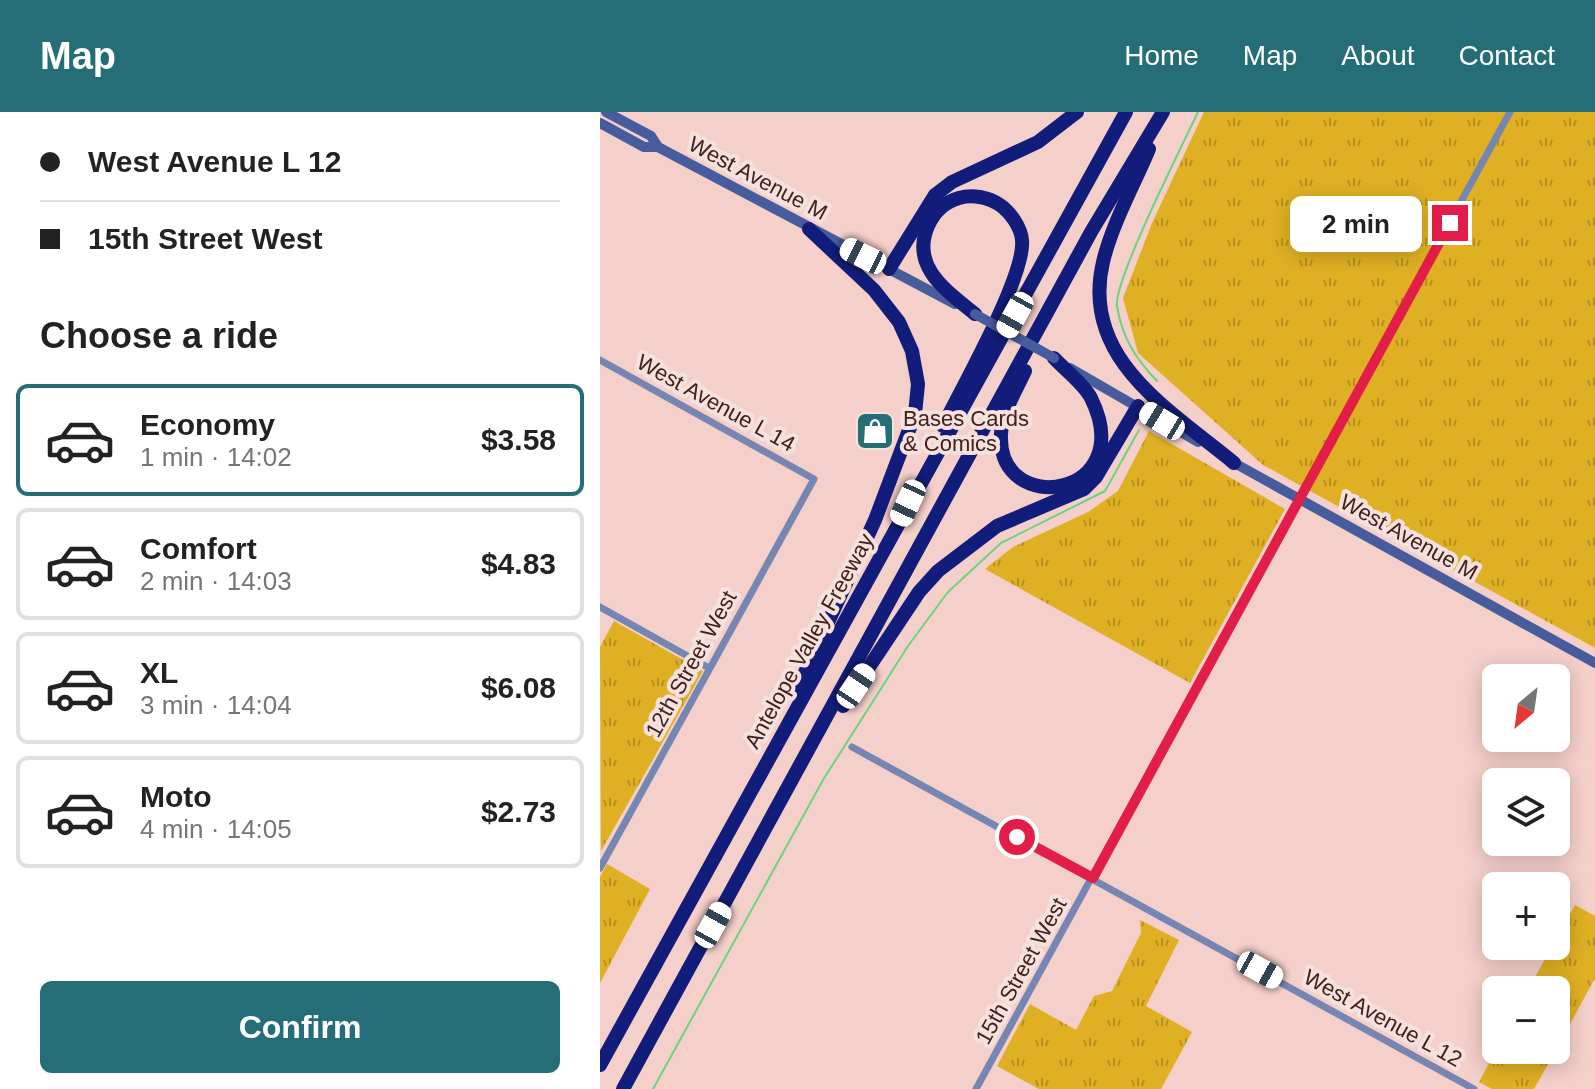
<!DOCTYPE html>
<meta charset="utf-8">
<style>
:root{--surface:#fff;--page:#f6f6f6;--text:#222;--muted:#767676;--line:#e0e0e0;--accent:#256e78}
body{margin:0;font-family:Arial,sans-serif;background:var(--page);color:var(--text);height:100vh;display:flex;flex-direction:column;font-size:30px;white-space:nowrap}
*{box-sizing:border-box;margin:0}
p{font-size:26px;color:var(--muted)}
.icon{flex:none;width:44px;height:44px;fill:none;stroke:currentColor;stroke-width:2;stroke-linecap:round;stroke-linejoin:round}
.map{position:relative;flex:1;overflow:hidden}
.drawer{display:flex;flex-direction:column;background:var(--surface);width:600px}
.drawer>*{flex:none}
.banner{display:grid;align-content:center;height:176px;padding:0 40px;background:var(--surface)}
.needle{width:52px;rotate:209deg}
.controls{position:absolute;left:882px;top:552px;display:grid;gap:16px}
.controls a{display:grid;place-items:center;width:88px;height:88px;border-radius:12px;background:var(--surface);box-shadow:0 4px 20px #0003;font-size:40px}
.end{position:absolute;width:36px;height:36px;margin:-18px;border:10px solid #e11d48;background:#fff;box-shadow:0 0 0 4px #fff}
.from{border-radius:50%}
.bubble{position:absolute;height:56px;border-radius:12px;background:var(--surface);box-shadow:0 4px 20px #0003;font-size:26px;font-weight:700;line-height:56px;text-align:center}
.car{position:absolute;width:24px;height:48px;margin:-24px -12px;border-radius:10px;box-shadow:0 0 6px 2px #0007;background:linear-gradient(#fff 24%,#345 0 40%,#fff 0 76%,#345 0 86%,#fff 0)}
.banner b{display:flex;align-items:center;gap:28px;height:76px;font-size:30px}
.banner b+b{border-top:2px solid var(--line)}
.banner i{width:20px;height:20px;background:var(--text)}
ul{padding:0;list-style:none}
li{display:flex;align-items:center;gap:24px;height:112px;margin:0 16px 12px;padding:0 24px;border:4px solid var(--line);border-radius:12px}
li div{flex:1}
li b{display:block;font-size:30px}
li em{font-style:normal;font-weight:700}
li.current{border-color:var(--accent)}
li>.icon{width:72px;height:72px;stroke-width:1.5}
h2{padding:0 40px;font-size:36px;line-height:96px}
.button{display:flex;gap:16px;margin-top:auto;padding:16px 40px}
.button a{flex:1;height:92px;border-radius:12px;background:var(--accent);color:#fff;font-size:32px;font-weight:700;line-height:92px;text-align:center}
header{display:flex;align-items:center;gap:48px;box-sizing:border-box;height:112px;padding:0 40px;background:var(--accent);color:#fff}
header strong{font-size:38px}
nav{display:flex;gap:44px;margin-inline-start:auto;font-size:28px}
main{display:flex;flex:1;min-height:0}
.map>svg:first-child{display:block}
.grass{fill:url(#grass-tufts)}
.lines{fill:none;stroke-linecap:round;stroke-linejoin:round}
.stream{stroke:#6ad47f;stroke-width:2}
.minor{stroke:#7586b2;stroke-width:7}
.secondary{stroke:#475c9c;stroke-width:10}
.motorway{stroke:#121d7b;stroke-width:14}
.secondary-bridge{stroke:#475c9c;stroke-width:10}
.route{stroke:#e11d48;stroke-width:10}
.labels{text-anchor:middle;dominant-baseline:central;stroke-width:8;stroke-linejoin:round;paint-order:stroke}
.street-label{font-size:22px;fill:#42201b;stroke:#f5e1de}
.poi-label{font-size:22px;fill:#42201b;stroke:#f5e1de;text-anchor:start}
</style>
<header>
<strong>Map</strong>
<nav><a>Home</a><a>Map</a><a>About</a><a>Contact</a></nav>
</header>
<main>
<section class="drawer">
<div class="banner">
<b><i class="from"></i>West Avenue L 12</b>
<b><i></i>15th Street West</b>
</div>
<h2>Choose a ride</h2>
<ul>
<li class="current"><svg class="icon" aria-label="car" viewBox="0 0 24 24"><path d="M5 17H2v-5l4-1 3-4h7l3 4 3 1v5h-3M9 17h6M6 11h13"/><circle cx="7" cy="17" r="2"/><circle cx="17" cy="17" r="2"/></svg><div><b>Economy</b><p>1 min · 14:02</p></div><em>$3.58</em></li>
<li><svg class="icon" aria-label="car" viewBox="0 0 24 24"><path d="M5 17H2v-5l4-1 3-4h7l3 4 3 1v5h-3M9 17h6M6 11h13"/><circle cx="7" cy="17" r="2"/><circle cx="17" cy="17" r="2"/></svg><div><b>Comfort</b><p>2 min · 14:03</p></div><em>$4.83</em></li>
<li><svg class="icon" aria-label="car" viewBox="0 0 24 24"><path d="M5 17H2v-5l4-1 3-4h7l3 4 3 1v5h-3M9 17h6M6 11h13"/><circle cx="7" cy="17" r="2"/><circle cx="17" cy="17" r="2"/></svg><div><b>XL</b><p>3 min · 14:04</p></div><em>$6.08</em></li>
<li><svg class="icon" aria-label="car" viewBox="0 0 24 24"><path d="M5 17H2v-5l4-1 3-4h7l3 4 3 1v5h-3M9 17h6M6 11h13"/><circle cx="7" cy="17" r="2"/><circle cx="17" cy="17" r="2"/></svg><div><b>Moto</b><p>4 min · 14:05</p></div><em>$2.73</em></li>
</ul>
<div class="button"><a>Confirm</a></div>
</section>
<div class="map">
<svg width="995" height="977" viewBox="0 0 995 977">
<defs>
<pattern id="grass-tufts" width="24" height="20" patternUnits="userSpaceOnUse" patternTransform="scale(2)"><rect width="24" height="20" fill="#dfb023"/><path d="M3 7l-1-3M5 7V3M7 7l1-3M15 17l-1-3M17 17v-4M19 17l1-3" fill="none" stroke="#b68f1e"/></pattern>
</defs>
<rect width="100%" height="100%" fill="#f5cfc9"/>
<g class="grass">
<polygon points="604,0 995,0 995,536 663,353 538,241 523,186 552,111"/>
<polygon points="549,319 685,397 590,571 385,457 413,435 488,400 518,379"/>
<polygon points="14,509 103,559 1,739 0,535"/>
<polygon points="7,752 50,777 0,871 0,765"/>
<polygon points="975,793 995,804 995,866 956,938 956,878 928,878 952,834 956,834 956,827"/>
<polygon points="540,808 579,828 546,894 592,920 561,977 439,977 397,954 430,892 476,918 494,884 512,879 541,821"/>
<polygon points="896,938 956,938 934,977 892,977 879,970"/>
</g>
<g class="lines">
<g class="stream">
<path d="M557,269C536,247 522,226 517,194C513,170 584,30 598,0"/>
<polyline points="53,977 223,668 308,534 348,480 401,431 505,379 539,318"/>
</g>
<g class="minor">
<polyline points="0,248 214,367 0,756"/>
<polyline points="0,495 109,556"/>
<polyline points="252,635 874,977"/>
<polyline points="376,977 910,0"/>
</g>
<g class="secondary">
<polyline points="6,0 51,24 58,35 355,192"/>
<polyline points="0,11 44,35 58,35"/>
<polyline points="470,256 598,330"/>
<polyline points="629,348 995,551"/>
</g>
<g class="motorway">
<path d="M549,37C534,73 512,112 503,150C480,247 570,298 634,351"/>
<polyline points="289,157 335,83 352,70 438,30 477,0"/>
<path d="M425,259C416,279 402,300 401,322C397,408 540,385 491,286C484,272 465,258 454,246"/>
<path d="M343,314C361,278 426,163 422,128C421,115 410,100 400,93C388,85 372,82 359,86C345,90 334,100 328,114C310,155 347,179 375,202"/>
<polyline points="196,580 275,408 315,302 318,272 312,239 299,210 274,178 209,117"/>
<polyline points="243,594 319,480 338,459 397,414 484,377 496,365 538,294"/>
<polyline points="0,953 526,0"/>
<polyline points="23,977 491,120 563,0"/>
</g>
<polyline class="secondary-bridge" points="375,202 454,246"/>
</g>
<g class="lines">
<polyline class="route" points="417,725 493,766 850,111"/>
</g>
<defs>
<g id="shop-square" transform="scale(2)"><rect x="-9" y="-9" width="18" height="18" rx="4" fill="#256e78" stroke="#f5e1de"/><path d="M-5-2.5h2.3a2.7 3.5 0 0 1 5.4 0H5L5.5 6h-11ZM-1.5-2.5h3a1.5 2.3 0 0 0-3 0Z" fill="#fff"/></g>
</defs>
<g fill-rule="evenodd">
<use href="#shop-square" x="275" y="319"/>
</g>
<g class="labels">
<g class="street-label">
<text transform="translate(158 66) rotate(28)">West Avenue M</text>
<text transform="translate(116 291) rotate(29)">West Avenue L 14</text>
<text transform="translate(809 425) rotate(29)">West Avenue M</text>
<text transform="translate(209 529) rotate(-61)">Antelope Valley Freeway</text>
<text transform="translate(91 552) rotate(-61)">12th Street West</text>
<text transform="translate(421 859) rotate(-61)">15th Street West</text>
<text transform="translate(783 906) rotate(29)">West Avenue L 12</text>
</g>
<g class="poi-label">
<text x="303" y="306">Bases Cards<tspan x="303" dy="25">&amp; Comics</tspan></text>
</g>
</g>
</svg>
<div class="controls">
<a><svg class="needle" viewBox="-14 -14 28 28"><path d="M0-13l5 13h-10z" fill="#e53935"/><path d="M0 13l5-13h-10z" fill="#767676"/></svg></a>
<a><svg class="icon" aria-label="layers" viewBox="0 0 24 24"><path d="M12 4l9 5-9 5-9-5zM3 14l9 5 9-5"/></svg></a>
<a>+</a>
<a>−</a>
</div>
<i class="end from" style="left:417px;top:725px"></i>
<i class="end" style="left:850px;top:111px"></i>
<div class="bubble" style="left:690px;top:84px;width:132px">2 min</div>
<i class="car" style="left:263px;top:144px;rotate:296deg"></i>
<i class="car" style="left:415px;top:203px;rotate:209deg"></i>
<i class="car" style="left:562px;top:309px;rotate:301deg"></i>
<i class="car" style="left:308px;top:391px;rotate:205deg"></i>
<i class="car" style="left:256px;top:574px;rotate:34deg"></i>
<i class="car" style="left:113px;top:813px;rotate:29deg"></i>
<i class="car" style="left:660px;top:858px;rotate:119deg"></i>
</div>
</main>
